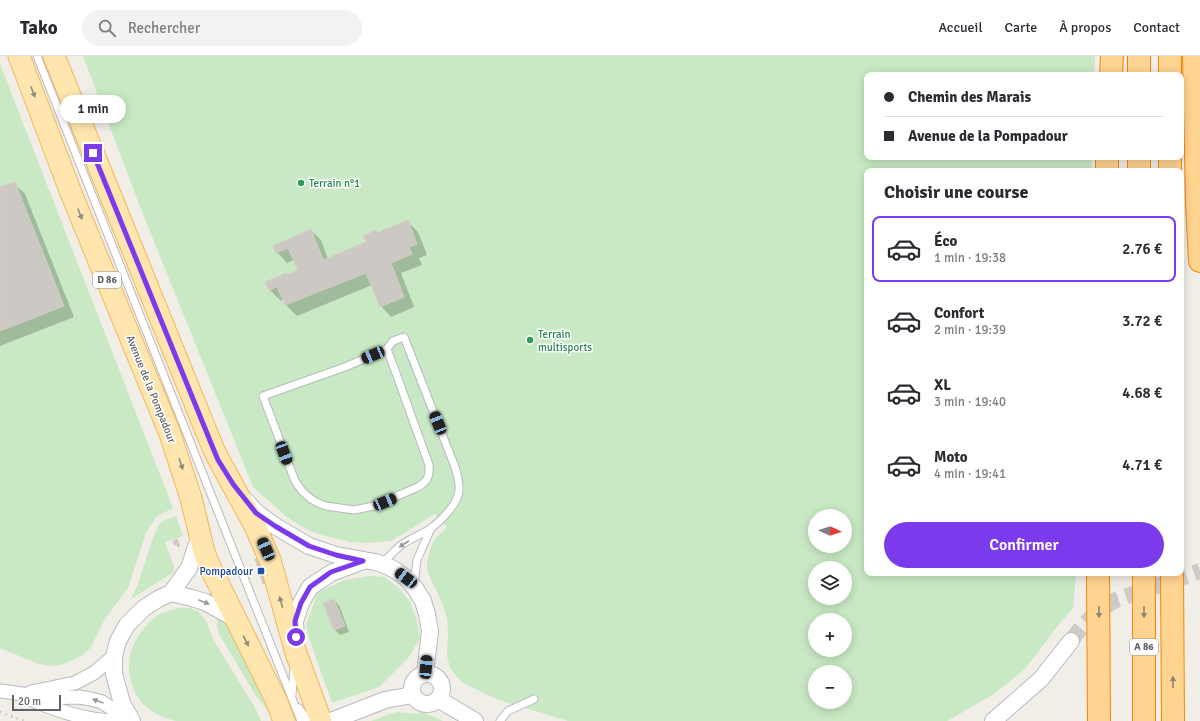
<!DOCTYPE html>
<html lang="fr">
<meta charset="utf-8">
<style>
:root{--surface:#fff;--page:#f2f2f3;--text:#2b2b33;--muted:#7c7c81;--line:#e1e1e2;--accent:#7c3aed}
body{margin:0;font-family:Signika,sans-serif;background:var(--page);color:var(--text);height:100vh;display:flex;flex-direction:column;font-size:15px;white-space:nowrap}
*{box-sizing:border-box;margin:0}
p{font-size:13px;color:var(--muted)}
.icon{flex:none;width:22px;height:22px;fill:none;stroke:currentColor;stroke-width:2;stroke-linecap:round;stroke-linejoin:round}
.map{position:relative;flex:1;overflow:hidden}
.drawer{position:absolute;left:864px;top:112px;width:320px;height:408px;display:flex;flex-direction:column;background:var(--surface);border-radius:8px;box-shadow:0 2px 10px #0003}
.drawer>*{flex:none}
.guide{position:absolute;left:864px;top:16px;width:320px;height:88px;border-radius:8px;box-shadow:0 2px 10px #0003;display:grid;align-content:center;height:88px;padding:0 20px;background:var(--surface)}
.needle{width:26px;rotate:93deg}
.controls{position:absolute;left:808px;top:453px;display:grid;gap:8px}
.controls a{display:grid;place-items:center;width:44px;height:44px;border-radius:50%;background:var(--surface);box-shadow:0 2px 10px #0003;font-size:20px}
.scale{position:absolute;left:12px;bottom:10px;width:49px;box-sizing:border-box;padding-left:4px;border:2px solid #5e6468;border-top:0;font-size:11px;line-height:14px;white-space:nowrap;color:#5e6468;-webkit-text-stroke:3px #fff;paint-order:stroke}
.end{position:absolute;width:18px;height:18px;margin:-9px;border:5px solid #7c3aed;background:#fff;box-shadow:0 0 0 2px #fff}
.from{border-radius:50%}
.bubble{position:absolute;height:28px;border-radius:14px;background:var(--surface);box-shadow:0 2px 10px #0003;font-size:13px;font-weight:600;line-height:28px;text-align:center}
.car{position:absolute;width:12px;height:24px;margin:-12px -6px;border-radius:5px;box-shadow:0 0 3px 1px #0007;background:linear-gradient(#222 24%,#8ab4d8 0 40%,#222 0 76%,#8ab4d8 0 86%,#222 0)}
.guide b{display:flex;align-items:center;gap:14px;height:38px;font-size:15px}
.guide b+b{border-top:1px solid var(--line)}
.guide i{width:10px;height:10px;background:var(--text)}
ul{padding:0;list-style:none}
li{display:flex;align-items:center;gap:12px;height:66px;margin:0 8px 6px;padding:0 12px;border:2px solid transparent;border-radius:8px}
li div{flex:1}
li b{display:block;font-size:15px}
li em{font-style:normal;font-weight:600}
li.active{border-color:var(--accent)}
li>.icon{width:36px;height:36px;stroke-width:1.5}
h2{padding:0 20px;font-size:18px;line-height:48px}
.primary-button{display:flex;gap:8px;margin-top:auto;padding:8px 20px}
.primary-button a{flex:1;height:46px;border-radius:24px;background:var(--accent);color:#fff;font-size:16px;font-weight:600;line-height:46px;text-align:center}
header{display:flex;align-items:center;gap:24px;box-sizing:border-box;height:56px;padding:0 20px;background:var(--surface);border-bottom:1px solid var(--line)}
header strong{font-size:19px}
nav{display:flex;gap:22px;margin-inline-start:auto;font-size:14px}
.search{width:280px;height:36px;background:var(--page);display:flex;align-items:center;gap:10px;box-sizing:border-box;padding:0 14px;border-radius:22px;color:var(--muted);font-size:15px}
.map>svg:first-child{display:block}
.green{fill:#c8e9c3;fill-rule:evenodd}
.shadow{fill:#0003}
.building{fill:#ccc8c3;stroke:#d6cec5}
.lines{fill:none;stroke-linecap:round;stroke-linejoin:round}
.tertiary-tunnel{stroke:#cccbc7;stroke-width:16;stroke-dasharray:16 8;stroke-linecap:butt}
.service-casing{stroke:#b7babe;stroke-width:9}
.minor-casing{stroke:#b7babe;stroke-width:15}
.tertiary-casing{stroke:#b7babe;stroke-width:18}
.primary-casing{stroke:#f7b459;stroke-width:23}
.motorway-casing{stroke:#f88700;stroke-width:24}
.service{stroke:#fff;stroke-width:7}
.minor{stroke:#fff;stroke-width:13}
.tertiary{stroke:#fff;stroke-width:16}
.primary{stroke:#ffe6ae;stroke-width:21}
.motorway{stroke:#ffd390;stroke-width:22}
.rail{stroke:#b5b6b7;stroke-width:3;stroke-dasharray:1 5;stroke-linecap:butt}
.motorway-bridge-casing{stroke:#f88700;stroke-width:24;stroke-linecap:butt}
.motorway-bridge{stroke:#ffd390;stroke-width:22}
.oneway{fill:#8e8b7d}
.oneway2{fill:#969a9d}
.oneway3{fill:#8e8574}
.route{stroke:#7c3aed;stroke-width:5}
.leisure-dot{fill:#2e9e5b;stroke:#fff;stroke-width:1.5}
.transit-dot{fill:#1a4fb4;stroke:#fff;stroke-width:1.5}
.labels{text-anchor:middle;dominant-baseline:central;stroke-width:3;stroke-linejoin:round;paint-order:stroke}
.shield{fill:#fff;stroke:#8e9295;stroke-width:1}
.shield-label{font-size:10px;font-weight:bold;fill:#5e6468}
.leisure-label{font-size:11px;fill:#27864d;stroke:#fff;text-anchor:start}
.street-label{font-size:11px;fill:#5e6468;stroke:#fff}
.transit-label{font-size:11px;fill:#164399;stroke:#fff;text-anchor:end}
</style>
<header>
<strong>Tako</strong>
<div class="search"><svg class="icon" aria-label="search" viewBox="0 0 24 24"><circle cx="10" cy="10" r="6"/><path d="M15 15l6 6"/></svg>Rechercher</div>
<nav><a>Accueil</a><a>Carte</a><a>À propos</a><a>Contact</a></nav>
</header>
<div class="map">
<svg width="1200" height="665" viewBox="0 0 1200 665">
<rect width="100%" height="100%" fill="#f1ede7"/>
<g class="green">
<path d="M83,0H1095L1094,19H867V101H1092L1091,115H867V517H1076L1073,552L1056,572L1025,613L994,638L947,665H568L499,644L463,627L457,621L450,612L447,600L448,576L447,563L443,549L428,517L427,506L430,494L435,483L447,471L435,458L391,485L368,487L351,486L325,480L310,475L288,462L253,431L139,148ZM815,460H845V490H815ZM815,512H845V542H815ZM815,564H845V594H815ZM815,616H845V646H815Z"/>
<polygon points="0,8 173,452 156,461 146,477 128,532 105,563 91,591 83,599 68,606 61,609 51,610 39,608 0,592"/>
<polygon points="176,460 183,480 165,486 174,511 174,515 171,518 131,543 138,528 154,479 160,467 165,464"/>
<polygon points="370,520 384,521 398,531 410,546 416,561 419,574 420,582 409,601 379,631 332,647 309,582 306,569 318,536 345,524"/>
<path d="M177,552H189L198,555L207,567L214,585L254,650L261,665H176C164,662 149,656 141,646C121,618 127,586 152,564C159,557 168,555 177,552Z"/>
<polygon points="218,560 234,576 271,658 256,640 219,578 217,571"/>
<polygon points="420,655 443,665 371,665 396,656 419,658"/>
</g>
<g class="shadow">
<polygon points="14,127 25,138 74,261 0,290 0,132"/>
<polygon points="407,165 418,176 427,199 419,202 422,209 401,217 414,251 391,261 381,250 372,229 297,260 286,249 284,243 281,245 270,234 267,226 286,218 288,220 300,215 294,204 287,207 277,196 311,174 321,184 328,203 367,186 376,176 378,177"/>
<polygon points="177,484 180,490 178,491 174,485"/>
<polygon points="224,516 226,518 237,542 235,542"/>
<polygon points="334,544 339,549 349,576 340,579 335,574 325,548"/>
</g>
<g class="building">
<polygon points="15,126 64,250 0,275 0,131"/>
<polygon points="408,164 417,188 409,191 412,198 391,207 404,241 380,251 366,217 285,249 277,231 269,234 265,226 286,217 287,219 298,214 288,192 276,197 273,190 311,173 323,204 366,186 363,180 376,174 377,177"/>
<polygon points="177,483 179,488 174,489 173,485"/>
<polygon points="260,502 268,526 263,528 255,503"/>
<polygon points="334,543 345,570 334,574 323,547"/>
</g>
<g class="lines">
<path class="tertiary-tunnel" d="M1071,585C1083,568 1097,554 1116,544L1200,515"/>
<g class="service-casing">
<g id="service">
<polyline points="37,0 301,665"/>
<path d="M382,507C388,502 394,495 400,490C409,483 420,479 430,473C437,468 442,463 448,456C462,440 461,430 455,411L404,281L393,285L387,293L345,311L263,340L295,425L302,435L311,443L318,447L326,450L354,454L374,450L418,431C428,425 430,420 429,409L396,317L387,293"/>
<polyline points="414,529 417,504 431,472"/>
<polyline points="292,639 294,612"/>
<polyline points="299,652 308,665"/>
<polyline points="500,665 508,655 534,643"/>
</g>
</g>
<g class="minor-casing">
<g id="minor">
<polyline points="0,635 51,642 79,641 91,643 102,646 131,665"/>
<polyline points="31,636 75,627 94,617 114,600"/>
<path d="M30,643C55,654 86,664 113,665"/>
</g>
</g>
<g class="tertiary-casing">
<g id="tertiary">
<polyline points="246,445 257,457 275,470 309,490 336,499 375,506 385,509 395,514 406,522 415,532 423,545 427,558 430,575 425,618"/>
<polyline points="171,537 192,542 205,546 234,562"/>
<polyline points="296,582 295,565 301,547 310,531 331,517 363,505"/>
<circle cx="427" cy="633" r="15"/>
<polyline points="438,643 475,665"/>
<polyline points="132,665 122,647 114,618 114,600 118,585 127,569 144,552 158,543 171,537 189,512 200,479"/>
<polyline points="331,665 385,644 412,639"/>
<polyline points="993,665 1041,623 1071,585"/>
</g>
</g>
<g class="primary-casing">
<g id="primary">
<polyline points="19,0 71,137 170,378 191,442 204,496 210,511 277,646 284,665"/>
<polyline points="54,0 213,392 219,404 255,470 270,504 296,597 321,665"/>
</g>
</g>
<g class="motorway-casing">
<g id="motorway">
<polyline points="1139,0 1139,19"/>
<polyline points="1170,0 1170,19"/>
<polyline points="1194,0 1197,147 1200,205"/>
<polyline points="1111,19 1112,0"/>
<polyline points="1139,101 1139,115"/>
<polyline points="1107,115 1107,101"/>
<polyline points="1170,115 1170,101"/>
</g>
</g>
<use href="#service" class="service"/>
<use href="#minor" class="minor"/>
<use href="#tertiary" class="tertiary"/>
<use href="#primary" class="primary"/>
<use href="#motorway" class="motorway"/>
<polyline class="rail" points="0,656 24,665"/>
<g class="motorway-bridge-casing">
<g id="motorway-bridge">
<polyline points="1098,517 1099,665"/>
<polyline points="1144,517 1144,665"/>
<polyline points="1172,517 1173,665"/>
</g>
</g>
<use href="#motorway-bridge" class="motorway-bridge"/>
</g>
<defs><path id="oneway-solid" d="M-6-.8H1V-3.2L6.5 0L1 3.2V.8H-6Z"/></defs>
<g class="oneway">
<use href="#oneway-solid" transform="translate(33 36) rotate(69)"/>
<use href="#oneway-solid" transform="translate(80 158) rotate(68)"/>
<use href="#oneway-solid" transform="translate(181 408) rotate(71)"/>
<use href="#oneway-solid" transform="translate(281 546) rotate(-105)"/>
<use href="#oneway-solid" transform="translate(246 585) rotate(63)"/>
</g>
<g class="oneway2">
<use href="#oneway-solid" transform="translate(404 488) rotate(147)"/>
<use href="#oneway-solid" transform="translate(204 546) rotate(23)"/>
<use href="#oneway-solid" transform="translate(98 645) rotate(-160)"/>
</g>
<g class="oneway3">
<use href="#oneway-solid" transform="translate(1099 556) rotate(89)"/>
<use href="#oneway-solid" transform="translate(1144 556) rotate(90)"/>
<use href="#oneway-solid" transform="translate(1173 626) rotate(-90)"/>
</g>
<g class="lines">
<polyline class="route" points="93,97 213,392 218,404 233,428 256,457 275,470 309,490 336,499 363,505 331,516 310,531 301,547 295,565 296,581"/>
</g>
<g class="leisure-dot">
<circle cx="301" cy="127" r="4"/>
<circle cx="530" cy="284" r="4"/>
</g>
<rect class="transit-dot" x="257" y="511" width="8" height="8" rx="2"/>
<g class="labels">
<g class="shield">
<rect x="93" y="216" width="28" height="16" rx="3"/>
<rect x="1130" y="583" width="28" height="16" rx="3"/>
</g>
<g class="shield-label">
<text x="107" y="224">D 86</text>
<text x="1144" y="591">A 86</text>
</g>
<g class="leisure-label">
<text x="309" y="127">Terrain n°1</text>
<text x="538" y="278">Terrain<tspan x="538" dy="13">multisports</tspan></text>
</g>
<g class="street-label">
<text transform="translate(151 333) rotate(68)">Avenue de la Pompadour</text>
</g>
<g class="transit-label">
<text x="253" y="515">Pompadour</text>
</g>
</g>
</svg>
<div class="controls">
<a><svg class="needle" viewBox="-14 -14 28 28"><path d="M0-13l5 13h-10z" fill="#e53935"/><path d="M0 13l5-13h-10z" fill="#7c7c81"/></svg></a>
<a><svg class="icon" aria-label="layers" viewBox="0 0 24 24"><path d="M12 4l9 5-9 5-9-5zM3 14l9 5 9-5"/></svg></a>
<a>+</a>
<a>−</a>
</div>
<div class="scale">20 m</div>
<i class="end from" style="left:296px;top:581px"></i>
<i class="end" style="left:93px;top:97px"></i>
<div class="bubble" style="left:60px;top:39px;width:66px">1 min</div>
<i class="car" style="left:373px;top:299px;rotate:247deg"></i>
<i class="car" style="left:438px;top:367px;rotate:338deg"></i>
<i class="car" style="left:284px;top:397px;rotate:159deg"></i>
<i class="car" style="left:385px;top:446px;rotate:67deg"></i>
<i class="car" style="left:266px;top:493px;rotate:336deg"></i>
<i class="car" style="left:406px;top:522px;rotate:307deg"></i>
<i class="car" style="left:426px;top:611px;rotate:5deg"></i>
<div class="guide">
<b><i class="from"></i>Chemin des Marais</b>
<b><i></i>Avenue de la Pompadour</b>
</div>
<section class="drawer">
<h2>Choisir une course</h2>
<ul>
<li class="active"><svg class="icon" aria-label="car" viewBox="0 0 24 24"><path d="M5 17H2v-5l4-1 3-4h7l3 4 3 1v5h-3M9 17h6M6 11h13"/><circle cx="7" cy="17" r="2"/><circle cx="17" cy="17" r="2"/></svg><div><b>Éco</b><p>1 min · 19:38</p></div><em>2.76 €</em></li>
<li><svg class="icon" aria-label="car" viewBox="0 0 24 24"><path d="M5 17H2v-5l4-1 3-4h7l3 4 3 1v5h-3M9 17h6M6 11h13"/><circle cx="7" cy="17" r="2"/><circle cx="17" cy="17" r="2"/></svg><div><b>Confort</b><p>2 min · 19:39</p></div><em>3.72 €</em></li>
<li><svg class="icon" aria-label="car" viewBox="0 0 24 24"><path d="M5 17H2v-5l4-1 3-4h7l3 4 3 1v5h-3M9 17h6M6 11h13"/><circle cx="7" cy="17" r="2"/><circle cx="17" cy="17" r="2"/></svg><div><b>XL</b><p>3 min · 19:40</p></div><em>4.68 €</em></li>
<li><svg class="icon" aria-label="car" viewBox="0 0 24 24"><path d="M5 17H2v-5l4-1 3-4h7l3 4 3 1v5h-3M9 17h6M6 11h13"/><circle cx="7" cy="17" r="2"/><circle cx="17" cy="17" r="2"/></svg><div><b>Moto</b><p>4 min · 19:41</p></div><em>4.71 €</em></li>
</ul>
<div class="primary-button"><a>Confirmer</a></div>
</section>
</div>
